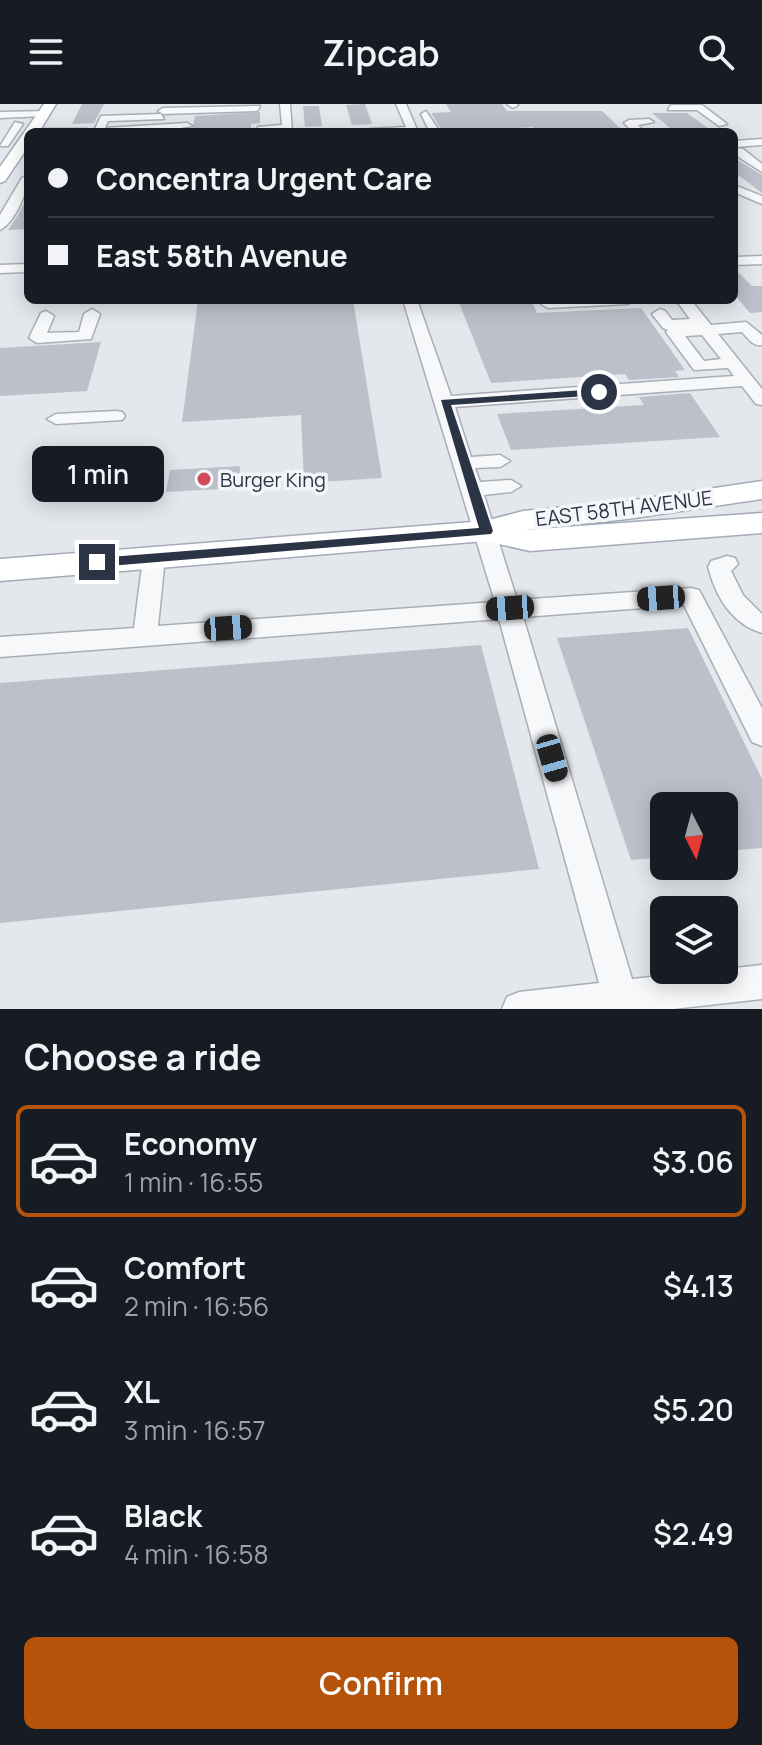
<!DOCTYPE html>
<meta charset="utf-8">
<style>
:root{--surface:#171b24;--page:#20242c;--text:#f1f3f6;--muted:#9ea1a6;--line:#363941;--accent:#b45309}
body{margin:0;font-family:Manrope,sans-serif;background:var(--page);color:var(--text);height:100vh;display:flex;flex-direction:column;font-size:30px;white-space:nowrap}
*{box-sizing:border-box;margin:0}
p{font-size:26px;color:var(--muted)}
.icon{flex:none;width:44px;height:44px;fill:none;stroke:currentColor;stroke-width:2;stroke-linecap:round;stroke-linejoin:round}
.map{position:relative;height:905px;overflow:hidden}
.sheet{display:flex;flex-direction:column;background:var(--surface);flex:1}
.sheet>*{flex:none}
.top-card{position:absolute;left:24px;top:24px;width:714px;height:176px;border-radius:12px;box-shadow:0 4px 20px #0003;display:grid;align-content:center;height:176px;padding:0 24px;background:var(--surface)}
.needle{width:52px;rotate:174deg}
.controls{position:absolute;left:650px;top:688px;display:grid;gap:16px}
.controls a{display:grid;place-items:center;width:88px;height:88px;border-radius:12px;background:var(--surface);box-shadow:0 4px 20px #0003;font-size:40px}
.end{position:absolute;width:36px;height:36px;margin:-18px;border:10px solid #2b3445;background:#fff;box-shadow:0 0 0 4px #fff}
.from{border-radius:50%}
.bubble{position:absolute;height:56px;border-radius:12px;background:var(--surface);box-shadow:0 4px 20px #0003;font-size:26px;font-weight:600;line-height:56px;text-align:center}
.car{position:absolute;width:24px;height:48px;margin:-24px -12px;border-radius:10px;box-shadow:0 0 6px 2px #0007;background:linear-gradient(#222 24%,#8ab4d8 0 40%,#222 0 76%,#8ab4d8 0 86%,#222 0)}
.top-card b{display:flex;align-items:center;gap:28px;height:76px;font-size:30px}
.top-card b+b{border-top:2px solid var(--line)}
.top-card i{width:20px;height:20px;background:var(--text)}
ul{padding:0;list-style:none}
li{display:flex;align-items:center;gap:24px;height:112px;margin:0 16px 12px;padding:0 8px;border:4px solid transparent;border-radius:12px}
li div{flex:1}
li b{display:block;font-size:30px}
li em{font-style:normal;font-weight:600}
li.active{border-color:var(--accent)}
li>.icon{width:72px;height:72px;stroke-width:1.5}
h2{padding:0 24px;font-size:36px;line-height:96px}
.cta{display:flex;gap:16px;margin-top:auto;padding:16px 24px}
.cta a{flex:1;height:92px;border-radius:12px;background:var(--accent);color:#fff;font-size:32px;font-weight:600;line-height:92px;text-align:center}
header{display:flex;justify-content:space-between;align-items:center;height:104px;padding:0 24px;background:var(--surface);font-size:36px;font-weight:600}
.map>svg:first-child{display:block}
.building{fill:#bbc0ca}
.lines{fill:none;stroke-linecap:round;stroke-linejoin:round}
.minor-casing{stroke:#a9aeb7;stroke-width:3}
.major-casing{stroke:#a3abb8;stroke-width:3}
.minor{fill:#f7f8fa;fill-rule:evenodd}
.major{fill:#fff;fill-rule:evenodd}
.route{fill:#2b3445}
.poi-dot{fill:#d1495b;stroke:#f4f6f9;stroke-width:3}
.labels{text-anchor:middle;dominant-baseline:central;stroke-width:7;stroke-linejoin:round;paint-order:stroke}
.poi-label{font-size:20px;fill:#2b3445;stroke:#f4f6f9;text-anchor:start}
.street-label{font-size:20px;fill:#2b3445;stroke:#f4f6f9}
</style>
<header><svg class="icon" aria-label="menu" viewBox="0 0 24 24"><path d="M4 6h16M4 12h16M4 18h16"/></svg>Zipcab<svg class="icon" aria-label="search" viewBox="0 0 24 24"><circle cx="10" cy="10" r="6"/><path d="M15 15l6 6"/></svg></header>
<div class="map">
<svg width="762" height="905" viewBox="0 0 762 905">
<rect width="100%" height="100%" fill="#e4e7ec"/>
<g class="building">
<polygon points="82,0 104,0 94,19 72,20"/>
<polygon points="365,0 372,20 352,21 346,1"/>
<polygon points="446,0 502,0 507,7 602,7 624,28 536,28 533,23 443,28 431,9 451,8"/>
<polygon points="303,2 319,2 322,22 305,23"/>
<polygon points="260,8 260,19 251,20 251,28 192,28 195,12"/>
<polygon points="652,9 687,9 713,28 675,28"/>
<polygon points="734,54 762,71 762,89 734,68"/>
<polygon points="28,91 28,125 8,126 18,111"/>
<polygon points="734,164 752,182 762,182 762,208 750,209 734,190"/>
<polygon points="198,196 353,196 382,374 304,379 301,311 182,318"/>
<polygon points="458,196 531,196 537,209 641,204 685,266 675,267 679,273 629,276 625,270 491,279"/>
<polygon points="101,238 87,287 0,292 0,244"/>
<polygon points="690,289 720,333 511,346 497,310 644,301 639,293"/>
<polygon points="240,362 239,384 166,388 170,366"/>
<polygon points="688,524 762,675 762,744 724,747 724,702 664,702 664,753 631,756 557,534"/>
<polygon points="481,541 539,765 0,819 0,579"/>
</g>
<g class="lines">
<g class="minor-casing">
<g id="minor">
<polygon points="280,0 290,0 292,28 257,28 258,23 282,21"/>
<polygon points="396,0 406,0 418,28 365,28 370,25 406,23"/>
<polygon points="507,0 517,0 518,1 513,4"/>
<polygon points="671,1 702,1 727,20 719,22 697,6 668,6"/>
<polygon points="260,2 257,7 163,10 158,7 163,4"/>
<polygon points="47,7 44,12 0,14 0,8"/>
<polygon points="426,7 440,28 430,28 421,10"/>
<polygon points="161,10 164,15 108,17 105,24 187,19 192,22 157,28 94,27 101,12"/>
<polygon points="629,16 649,15 654,18 638,21 644,28 633,28 624,19"/>
<polygon points="15,18 23,20 8,42 0,42"/>
<polygon points="43,25 87,25 92,28 38,28"/>
<polygon points="762,35 762,41 734,43 734,37"/>
<polygon points="734,44 743,45 762,60 762,68 734,50"/>
<path d="M28,71C28,88 15,118 0,126V111L22,74Z"/>
<polygon points="734,81 762,92 762,100 734,88"/>
<polygon points="762,152 762,160 734,161 734,153"/>
<polygon points="28,160 28,168 0,169 0,161"/>
<path d="M403,196H417L451,292L734,272L728,264L694,266L666,228L668,226L663,224L652,210L660,205L665,207L672,216L690,215L676,196H691L711,221L746,218L762,231V241C753,243 748,234 742,228L718,230L762,285V301L756,300L742,282L455,303L471,353L500,351L510,357L500,363L475,364L480,378L511,376L521,382L511,388L484,391L517,496L691,484L699,486L762,604V642L752,638L684,501L523,513L632,875L762,861V895L673,905H502L507,893L519,888L599,879L499,515L0,553V533L134,524L143,454L146,449H162L165,454L158,522L495,498ZM702,231L721,255L704,257L685,232Z"/>
<polygon points="546,196 635,196 628,200 548,204 541,200"/>
<polygon points="92,205 100,210 91,235 37,239 29,234 41,209 46,207 54,212 47,229 79,228 84,210"/>
<polygon points="116,307 122,308 125,312 122,316 56,320 47,315 56,310"/>
<path d="M727,452L735,454L738,460L731,467L743,491L762,510V529C732,520 716,493 708,463L711,457Z"/>
</g>
</g>
<g class="major-casing">
<g id="major">
<polygon points="44,0 56,0 39,28 28,28 28,43 5,77 0,79 0,63"/>
<polygon points="762,377 762,395 627,415 523,426 762,409 762,429 530,447 485,437 0,477 0,455 485,417 523,407 627,397"/>
</g>
</g>
<use href="#minor" class="minor"/>
<use href="#major" class="major"/>
</g>
<polygon class="route" points="599,285 605,288 603,291 451,301 493,427 491,430 97,463 90,458 97,454 479,424 441,296"/>
<circle class="poi-dot" cx="204" cy="375" r="8"/>
<g class="labels">
<g class="poi-label">
<text x="220" y="375">Burger King</text>
</g>
<g class="street-label">
<text transform="translate(624 404) rotate(-7)">EAST 58TH AVENUE</text>
</g>
</g>
</svg>
<div class="controls">
<a><svg class="needle" viewBox="-14 -14 28 28"><path d="M0-13l5 13h-10z" fill="#e53935"/><path d="M0 13l5-13h-10z" fill="#9ea1a6"/></svg></a>
<a><svg class="icon" aria-label="layers" viewBox="0 0 24 24"><path d="M12 4l9 5-9 5-9-5zM3 14l9 5 9-5"/></svg></a>
</div>
<i class="end from" style="left:599px;top:288px"></i>
<i class="end" style="left:97px;top:458px"></i>
<div class="bubble" style="left:32px;top:342px;width:132px">1 min</div>
<i class="car" style="left:661px;top:494px;rotate:266deg"></i>
<i class="car" style="left:510px;top:504px;rotate:266deg"></i>
<i class="car" style="left:228px;top:524px;rotate:86deg"></i>
<i class="car" style="left:552px;top:654px;rotate:164deg"></i>
<div class="top-card">
<b><i class="from"></i>Concentra Urgent Care</b>
<b><i></i>East 58th Avenue</b>
</div>
</div>
<section class="sheet">
<h2>Choose a ride</h2>
<ul>
<li class="active"><svg class="icon" aria-label="car" viewBox="0 0 24 24"><path d="M5 17H2v-5l4-1 3-4h7l3 4 3 1v5h-3M9 17h6M6 11h13"/><circle cx="7" cy="17" r="2"/><circle cx="17" cy="17" r="2"/></svg><div><b>Economy</b><p>1 min · 16:55</p></div><em>$3.06</em></li>
<li><svg class="icon" aria-label="car" viewBox="0 0 24 24"><path d="M5 17H2v-5l4-1 3-4h7l3 4 3 1v5h-3M9 17h6M6 11h13"/><circle cx="7" cy="17" r="2"/><circle cx="17" cy="17" r="2"/></svg><div><b>Comfort</b><p>2 min · 16:56</p></div><em>$4.13</em></li>
<li><svg class="icon" aria-label="car" viewBox="0 0 24 24"><path d="M5 17H2v-5l4-1 3-4h7l3 4 3 1v5h-3M9 17h6M6 11h13"/><circle cx="7" cy="17" r="2"/><circle cx="17" cy="17" r="2"/></svg><div><b>XL</b><p>3 min · 16:57</p></div><em>$5.20</em></li>
<li><svg class="icon" aria-label="car" viewBox="0 0 24 24"><path d="M5 17H2v-5l4-1 3-4h7l3 4 3 1v5h-3M9 17h6M6 11h13"/><circle cx="7" cy="17" r="2"/><circle cx="17" cy="17" r="2"/></svg><div><b>Black</b><p>4 min · 16:58</p></div><em>$2.49</em></li>
</ul>
<div class="cta"><a>Confirm</a></div>
</section>
